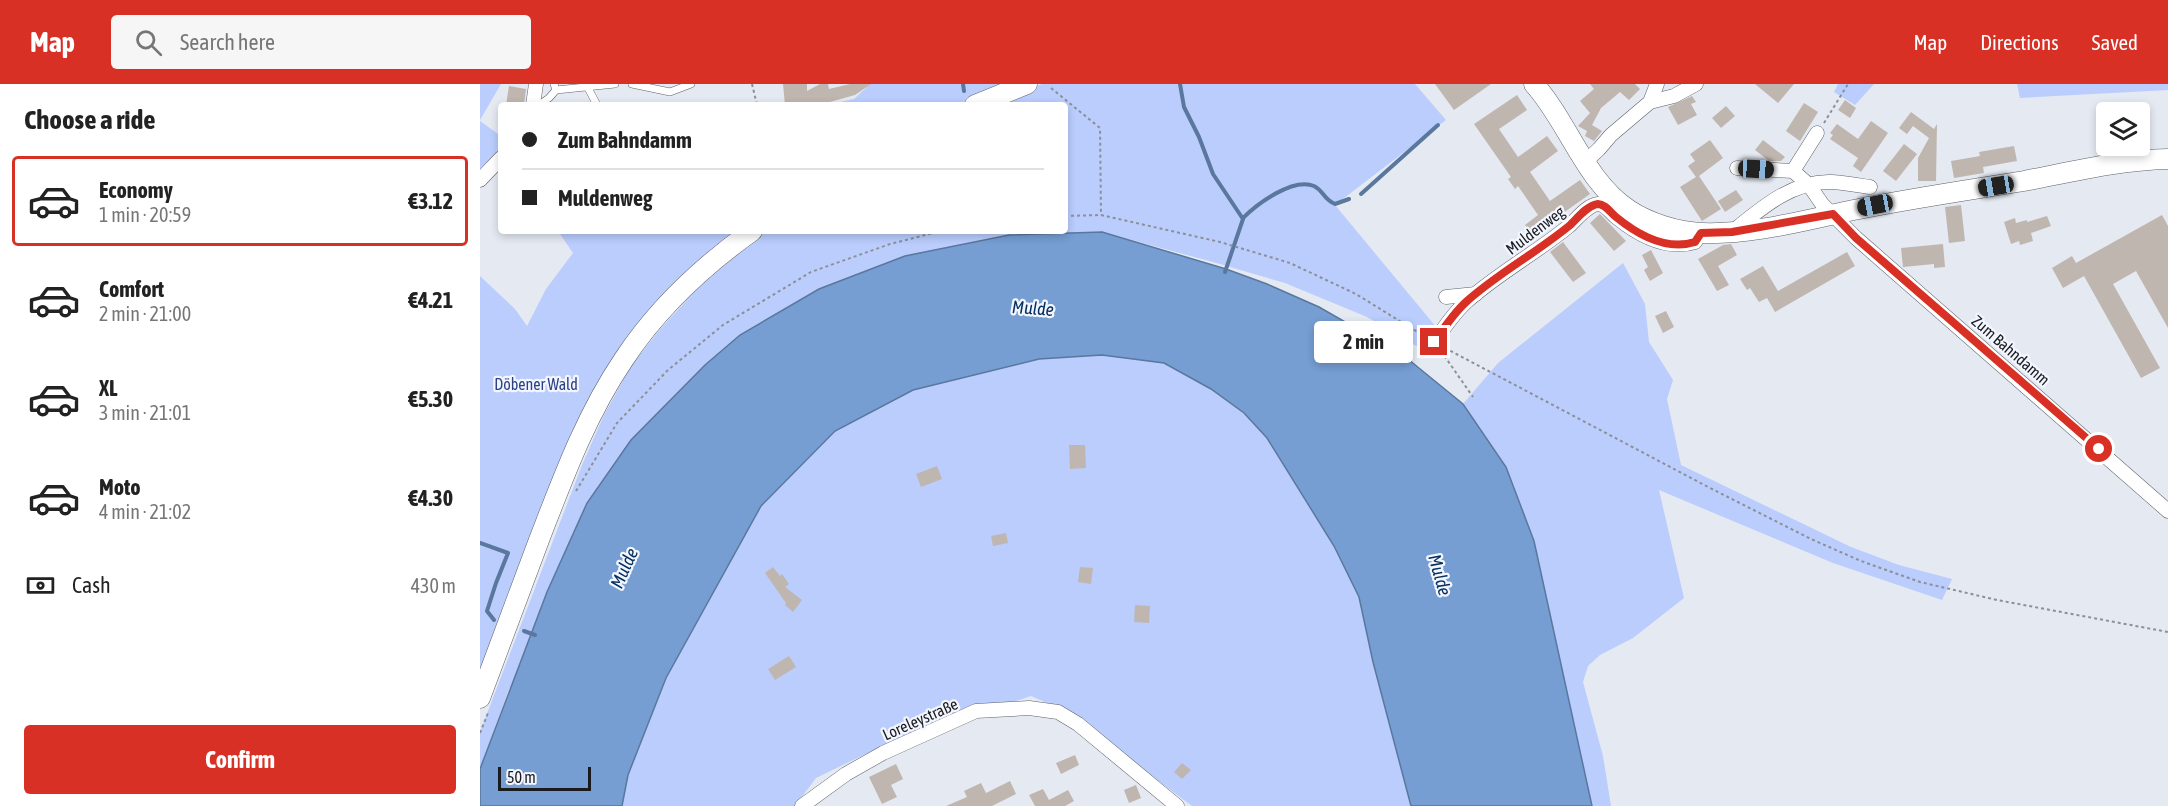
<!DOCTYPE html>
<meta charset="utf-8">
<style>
:root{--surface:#fff;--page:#f6f6f6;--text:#222;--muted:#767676;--line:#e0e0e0;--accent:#d93025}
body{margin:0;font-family:"Asap Condensed",sans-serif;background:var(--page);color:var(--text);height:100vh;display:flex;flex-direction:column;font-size:22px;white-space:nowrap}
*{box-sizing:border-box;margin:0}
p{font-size:20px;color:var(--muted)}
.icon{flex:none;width:33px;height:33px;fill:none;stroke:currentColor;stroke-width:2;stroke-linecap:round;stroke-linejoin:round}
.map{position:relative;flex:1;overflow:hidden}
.sheet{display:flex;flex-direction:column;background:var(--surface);width:480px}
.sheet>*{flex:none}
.guide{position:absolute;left:18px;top:18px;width:570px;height:132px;border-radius:6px;box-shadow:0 3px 9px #0003;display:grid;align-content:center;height:132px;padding:0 24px;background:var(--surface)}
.controls{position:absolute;left:1616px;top:18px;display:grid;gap:12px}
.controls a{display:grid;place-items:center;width:54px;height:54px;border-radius:6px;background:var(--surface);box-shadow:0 3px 9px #0003;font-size:30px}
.scale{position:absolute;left:18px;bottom:15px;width:93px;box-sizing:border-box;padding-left:6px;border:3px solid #191b1e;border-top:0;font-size:16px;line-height:21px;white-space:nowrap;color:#191b1e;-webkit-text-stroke:4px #f3f6fe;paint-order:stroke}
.end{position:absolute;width:27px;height:27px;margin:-14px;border:8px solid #d93025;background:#fff;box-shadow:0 0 0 3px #fff}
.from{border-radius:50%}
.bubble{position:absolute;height:42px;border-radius:6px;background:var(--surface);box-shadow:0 3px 9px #0003;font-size:20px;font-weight:700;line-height:42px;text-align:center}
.car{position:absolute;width:18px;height:36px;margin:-18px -9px;border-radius:8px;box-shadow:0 0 4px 2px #0007;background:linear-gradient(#222 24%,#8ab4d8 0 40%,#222 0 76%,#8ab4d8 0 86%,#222 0)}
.guide b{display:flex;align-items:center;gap:21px;height:57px;font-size:22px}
.guide b+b{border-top:2px solid var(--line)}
.guide i{width:15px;height:15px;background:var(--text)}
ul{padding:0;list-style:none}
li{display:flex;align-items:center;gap:18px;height:90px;margin:0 12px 9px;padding:0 12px;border:3px solid transparent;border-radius:6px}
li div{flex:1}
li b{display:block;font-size:22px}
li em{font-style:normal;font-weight:700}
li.on{border-color:var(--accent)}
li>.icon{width:54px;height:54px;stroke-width:1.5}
h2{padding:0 24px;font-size:27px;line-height:72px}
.pay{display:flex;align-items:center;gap:15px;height:66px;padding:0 24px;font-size:22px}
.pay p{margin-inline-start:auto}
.button{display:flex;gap:12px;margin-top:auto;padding:12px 24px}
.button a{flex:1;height:69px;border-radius:6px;background:var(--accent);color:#fff;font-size:24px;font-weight:700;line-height:69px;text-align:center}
header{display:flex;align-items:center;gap:36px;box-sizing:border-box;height:84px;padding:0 30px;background:var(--accent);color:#fff}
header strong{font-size:28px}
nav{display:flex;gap:33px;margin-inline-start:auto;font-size:21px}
.search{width:420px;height:54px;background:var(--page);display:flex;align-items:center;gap:15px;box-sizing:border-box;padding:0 21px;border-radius:6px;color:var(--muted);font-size:22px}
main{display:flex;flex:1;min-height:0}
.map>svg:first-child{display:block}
.green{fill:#bacdfd}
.water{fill:#769ed3;stroke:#5a779d;stroke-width:1.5}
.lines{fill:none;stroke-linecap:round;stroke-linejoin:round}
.stream{stroke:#5a779d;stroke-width:4}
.building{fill:#c0b6b0}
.lane-casing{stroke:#5d6169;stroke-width:8}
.street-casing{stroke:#5d6169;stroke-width:15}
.secondary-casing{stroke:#5d6169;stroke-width:21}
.path{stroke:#8c9096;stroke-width:2;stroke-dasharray:3 3;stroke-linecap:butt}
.lane{stroke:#fff;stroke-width:7}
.street{stroke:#fff;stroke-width:14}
.secondary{stroke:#fff;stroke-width:20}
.route{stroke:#d93025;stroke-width:8}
.labels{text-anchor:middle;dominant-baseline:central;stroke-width:4.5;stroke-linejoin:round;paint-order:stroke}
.street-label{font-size:16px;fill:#191b1e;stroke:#f3f6fe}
.park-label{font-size:16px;fill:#2a4186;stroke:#f3f6fe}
.water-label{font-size:18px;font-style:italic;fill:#063060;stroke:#f3f6fe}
</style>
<header>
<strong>Map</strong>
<div class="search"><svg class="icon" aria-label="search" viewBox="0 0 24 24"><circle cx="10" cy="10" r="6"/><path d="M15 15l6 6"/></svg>Search here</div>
<nav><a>Map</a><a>Directions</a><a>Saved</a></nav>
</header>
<main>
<section class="sheet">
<h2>Choose a ride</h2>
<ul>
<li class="on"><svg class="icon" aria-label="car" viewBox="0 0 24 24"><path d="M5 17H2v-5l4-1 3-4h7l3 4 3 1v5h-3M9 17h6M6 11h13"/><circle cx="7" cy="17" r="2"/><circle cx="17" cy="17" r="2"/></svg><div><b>Economy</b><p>1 min · 20:59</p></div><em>€3.12</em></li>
<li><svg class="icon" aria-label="car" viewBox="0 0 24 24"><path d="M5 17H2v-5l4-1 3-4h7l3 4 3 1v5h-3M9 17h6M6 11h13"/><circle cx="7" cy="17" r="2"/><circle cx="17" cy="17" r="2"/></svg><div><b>Comfort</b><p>2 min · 21:00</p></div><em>€4.21</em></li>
<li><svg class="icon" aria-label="car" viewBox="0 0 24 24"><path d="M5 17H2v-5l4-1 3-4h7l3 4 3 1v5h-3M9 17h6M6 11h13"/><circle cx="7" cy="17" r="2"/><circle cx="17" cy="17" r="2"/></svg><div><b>XL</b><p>3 min · 21:01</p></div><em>€5.30</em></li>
<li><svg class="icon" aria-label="car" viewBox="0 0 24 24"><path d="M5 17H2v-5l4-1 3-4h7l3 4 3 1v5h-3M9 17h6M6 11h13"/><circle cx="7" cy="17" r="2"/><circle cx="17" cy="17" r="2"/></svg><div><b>Moto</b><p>4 min · 21:02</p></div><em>€4.30</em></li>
</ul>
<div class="pay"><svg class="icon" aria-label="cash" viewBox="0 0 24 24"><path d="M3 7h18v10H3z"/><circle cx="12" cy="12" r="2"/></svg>Cash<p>430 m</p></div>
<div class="button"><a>Confirm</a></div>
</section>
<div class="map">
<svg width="1688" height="722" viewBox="0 0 1688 722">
<rect width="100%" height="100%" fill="#e5e9f2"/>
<g class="green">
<polygon points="0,0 21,0 0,36"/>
<polygon points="388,0 529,0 482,21 347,21 374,15 387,3"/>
<polygon points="562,0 935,0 966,36 855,121 957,244 965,265 963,273 955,273 887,233 805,199 733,178 622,148 529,151 29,605 0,685 0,648 102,381 124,331 151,282 181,244 217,205 257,170 286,147 585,147 585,21 511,21"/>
<polygon points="1358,0 1394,0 1375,21 1354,8"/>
<polygon points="1537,0 1688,0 1688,6 1540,14"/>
<polygon points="0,37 21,52 21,67 0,90"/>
<polygon points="78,147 260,147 155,246 0,595 0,192 35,225 47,242 66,205 93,169"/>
<polygon points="1143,179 1165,220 1169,258 1193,296 1187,315 1201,381 1371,463 1419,481 1472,495 1462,516 1353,479 1179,406 1204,514 1153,554 1120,571 1108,582 1103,598 1123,672 1131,722 1112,722 1054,457 1026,383 983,320 1018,279"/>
<polygon points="622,271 684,279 731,305 764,329 787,354 854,462 879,513 893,578 931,722 712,722 585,627 551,612 404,661 336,694 315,722 142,722 148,691 186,594 281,422 355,347 433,306 559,275"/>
</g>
<polygon class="water" points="622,148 746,185 787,200 839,223 923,271 983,320 1026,383 1054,457 1112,722 931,722 893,578 879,513 854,462 787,354 764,329 731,305 684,279 622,271 559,275 433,306 355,347 281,422 186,594 148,691 142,722 0,722 0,685 67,508 107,419 151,356 225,281 260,251 339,205 425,172 529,151"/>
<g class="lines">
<g class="stream">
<polyline points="483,0 484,7"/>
<polyline points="700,0 704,23 719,53 733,90 763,135 745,188"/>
<polyline points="881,110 958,41"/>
<path d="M763,134C777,120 813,93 834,102C844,107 843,115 855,120L869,115"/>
<polyline points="0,459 28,469 16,499 7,527 14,536"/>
<polyline points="44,547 55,551"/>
</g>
</g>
<g class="building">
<polygon points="303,0 327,0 327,7 340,0 348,0 349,5 370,0 391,0 375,11 339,21 305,21"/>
<polygon points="955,0 1011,0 974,26"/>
<polygon points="1110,0 1155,0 1160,5 1149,16 1140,8 1121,24 1112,41 1122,47 1114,57 1105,52 1107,47 1098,42 1110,29 1100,17 1114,5"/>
<polygon points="1275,0 1314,0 1298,19"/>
<polygon points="29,2 46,5 44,21 26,21"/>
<polygon points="1037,11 1047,26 1019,45 1038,73 1067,52 1078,67 1050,88 1070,117 1100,96 1110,110 1052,151 1045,141 1058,131 1038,102 1035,105 1028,95 1031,93 994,40"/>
<polygon points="1212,12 1216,18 1211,20 1217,31 1198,41 1188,23"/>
<polygon points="1365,16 1376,24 1370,34 1358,26"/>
<polygon points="1324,19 1338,28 1320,57 1306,47"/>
<polygon points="1246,22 1255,32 1241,44 1232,34"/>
<polygon points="1431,28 1454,45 1457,40 1456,97 1438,97 1438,74 1449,54 1433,42 1427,50 1419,44"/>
<polygon points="1391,37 1408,49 1381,88 1373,82 1378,74 1350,55 1353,51 1350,49 1357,40 1378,55"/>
<polygon points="1230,56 1243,74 1219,92 1241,125 1222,137 1200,103 1216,93 1208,82 1215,77 1210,70"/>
<polygon points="1283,56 1305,73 1301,77 1289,77 1275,66"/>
<polygon points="1424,60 1437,70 1416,97 1403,87"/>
<polygon points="1534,62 1537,77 1503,83 1504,89 1474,94 1471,77 1500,72 1499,68"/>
<polygon points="1256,106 1263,116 1245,128 1238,117"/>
<polygon points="1481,121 1485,157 1469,159 1465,123"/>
<polygon points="1120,130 1146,157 1134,167 1110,139"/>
<polygon points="1682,131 1688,142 1688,244 1656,187 1633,200 1680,284 1661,294 1604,192 1583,204 1572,184 1592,172 1596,179"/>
<polygon points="1567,132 1571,142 1551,149 1553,157 1540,161 1539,157 1531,160 1524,138 1535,134 1536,139 1547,136 1547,138"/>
<polygon points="1083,158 1106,189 1093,198 1070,168"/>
<polygon points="1251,160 1257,171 1238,182 1249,201 1237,207 1218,175 1243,161"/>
<polygon points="1463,160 1465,183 1454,184 1454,180 1423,183 1421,164"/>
<polygon points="1171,166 1183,189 1170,197 1164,186 1168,183 1162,171"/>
<polygon points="1367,168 1375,182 1295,228 1287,214 1279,218 1270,204 1267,206 1260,195 1283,182 1298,207"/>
<polygon points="1186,227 1194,243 1183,249 1175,232"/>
<polygon points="589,361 605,361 606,384 590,385"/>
<polygon points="457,382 462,395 441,403 436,390"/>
<polygon points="526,449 528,459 513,462 511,452"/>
<polygon points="293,483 300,492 302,490 309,500 305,503 322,516 313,528 305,521 306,519 285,489"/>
<polygon points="600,483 613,484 611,500 598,498"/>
<polygon points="655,521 670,522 669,539 654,538"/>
<polygon points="309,572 316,583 295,596 288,585"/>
<polygon points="595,671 599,681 581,690 576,679"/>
<polygon points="702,679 711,686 702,695 694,688"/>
<polygon points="416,680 423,695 411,701 417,713 402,720 389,693"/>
<polygon points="530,697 536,710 512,722 466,722 487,713 484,707 501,699 506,709"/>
<polygon points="656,701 661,714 649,719 644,706"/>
<polygon points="563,705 569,716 588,706 594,717 585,722 555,722 549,711"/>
</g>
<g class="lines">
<g class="lane-casing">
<g id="lane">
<polyline points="152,0 190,8 211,0"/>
<polyline points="107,2 117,21"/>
<polyline points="76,6 135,0"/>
<polyline points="59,21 69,14 76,6 74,0"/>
</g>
</g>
<g class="street-casing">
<g id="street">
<polyline points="1170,18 1194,12 1216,0"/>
<polyline points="53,21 56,0"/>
<polyline points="1105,78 1119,65 1131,51 1170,18 1177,0"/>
<polyline points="1257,84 1313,87 1329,101 1342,120 1376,154 1688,427"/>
<polyline points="1313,87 1337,49"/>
<polyline points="0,96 21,74"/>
<path d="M1252,148C1280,125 1313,96 1352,98C1365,99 1377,101 1390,103"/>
<polyline points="966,213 996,210"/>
<path d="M954,258C964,244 973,230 986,218C1017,190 1056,169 1089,142C1096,136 1107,121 1118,120C1125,120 1131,129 1136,133C1158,151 1186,167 1215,158L1221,149"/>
<polyline points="322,722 366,690 403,669 496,627 549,624 578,628 598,640 697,722"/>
</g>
</g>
<g class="secondary-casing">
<g id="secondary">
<path d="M1054,0C1089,39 1104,96 1149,126C1169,139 1197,148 1222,149C1274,151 1328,135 1379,125C1434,114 1489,106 1544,97C1591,88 1640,76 1688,75"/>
<polyline points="495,21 547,0"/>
<path d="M0,614C20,561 39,509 59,456C83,394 106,331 144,275C177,225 223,182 272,147"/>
</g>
</g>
<g class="path">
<polyline points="272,0 277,21"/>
<polyline points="571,4 620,44 621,131"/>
<polyline points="1344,39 1368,0"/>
<polyline points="585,132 621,131 740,158 810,179 876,210 944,252"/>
<polyline points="965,264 1230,404 1331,455 1381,477 1440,498 1517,516 1688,548"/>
<polyline points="961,267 993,313"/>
<polyline points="96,407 137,339 188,286 243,241 331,188 410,160 461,147"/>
<polyline points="0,649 8,629"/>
</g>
<use href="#lane" class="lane"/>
<use href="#street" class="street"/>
<use href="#secondary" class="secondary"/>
</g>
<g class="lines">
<path class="route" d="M954,258C964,244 973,230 986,218C1017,190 1056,169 1089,142C1096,136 1107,121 1118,120C1125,120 1131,129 1136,133C1158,151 1186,167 1215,158L1221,149L1252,148L1353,130L1376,154L1619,365"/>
</g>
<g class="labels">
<g class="street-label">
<text transform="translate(1055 146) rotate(-37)">Muldenweg</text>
<text transform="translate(1531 266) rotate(41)">Zum Bahndamm</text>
<text transform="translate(440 635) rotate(-24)">Loreleystraße</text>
</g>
<g class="park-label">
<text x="56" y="300">Döbener Wald</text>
</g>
<g class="water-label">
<text transform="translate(553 224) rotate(4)">Mulde</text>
<text transform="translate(144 484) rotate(-66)">Mulde</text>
<text transform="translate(960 491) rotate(74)">Mulde</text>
</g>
</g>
</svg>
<div class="controls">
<a><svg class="icon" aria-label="layers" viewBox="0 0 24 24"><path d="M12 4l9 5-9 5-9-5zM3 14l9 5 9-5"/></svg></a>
</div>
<div class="scale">50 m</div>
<i class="end from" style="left:1619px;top:365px"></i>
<i class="end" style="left:954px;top:258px"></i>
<div class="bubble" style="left:834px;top:237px;width:99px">2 min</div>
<i class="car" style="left:1276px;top:85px;rotate:93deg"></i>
<i class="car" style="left:1516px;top:102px;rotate:261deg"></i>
<i class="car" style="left:1395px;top:121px;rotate:259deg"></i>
<div class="guide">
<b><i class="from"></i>Zum Bahndamm</b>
<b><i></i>Muldenweg</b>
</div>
</div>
</main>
